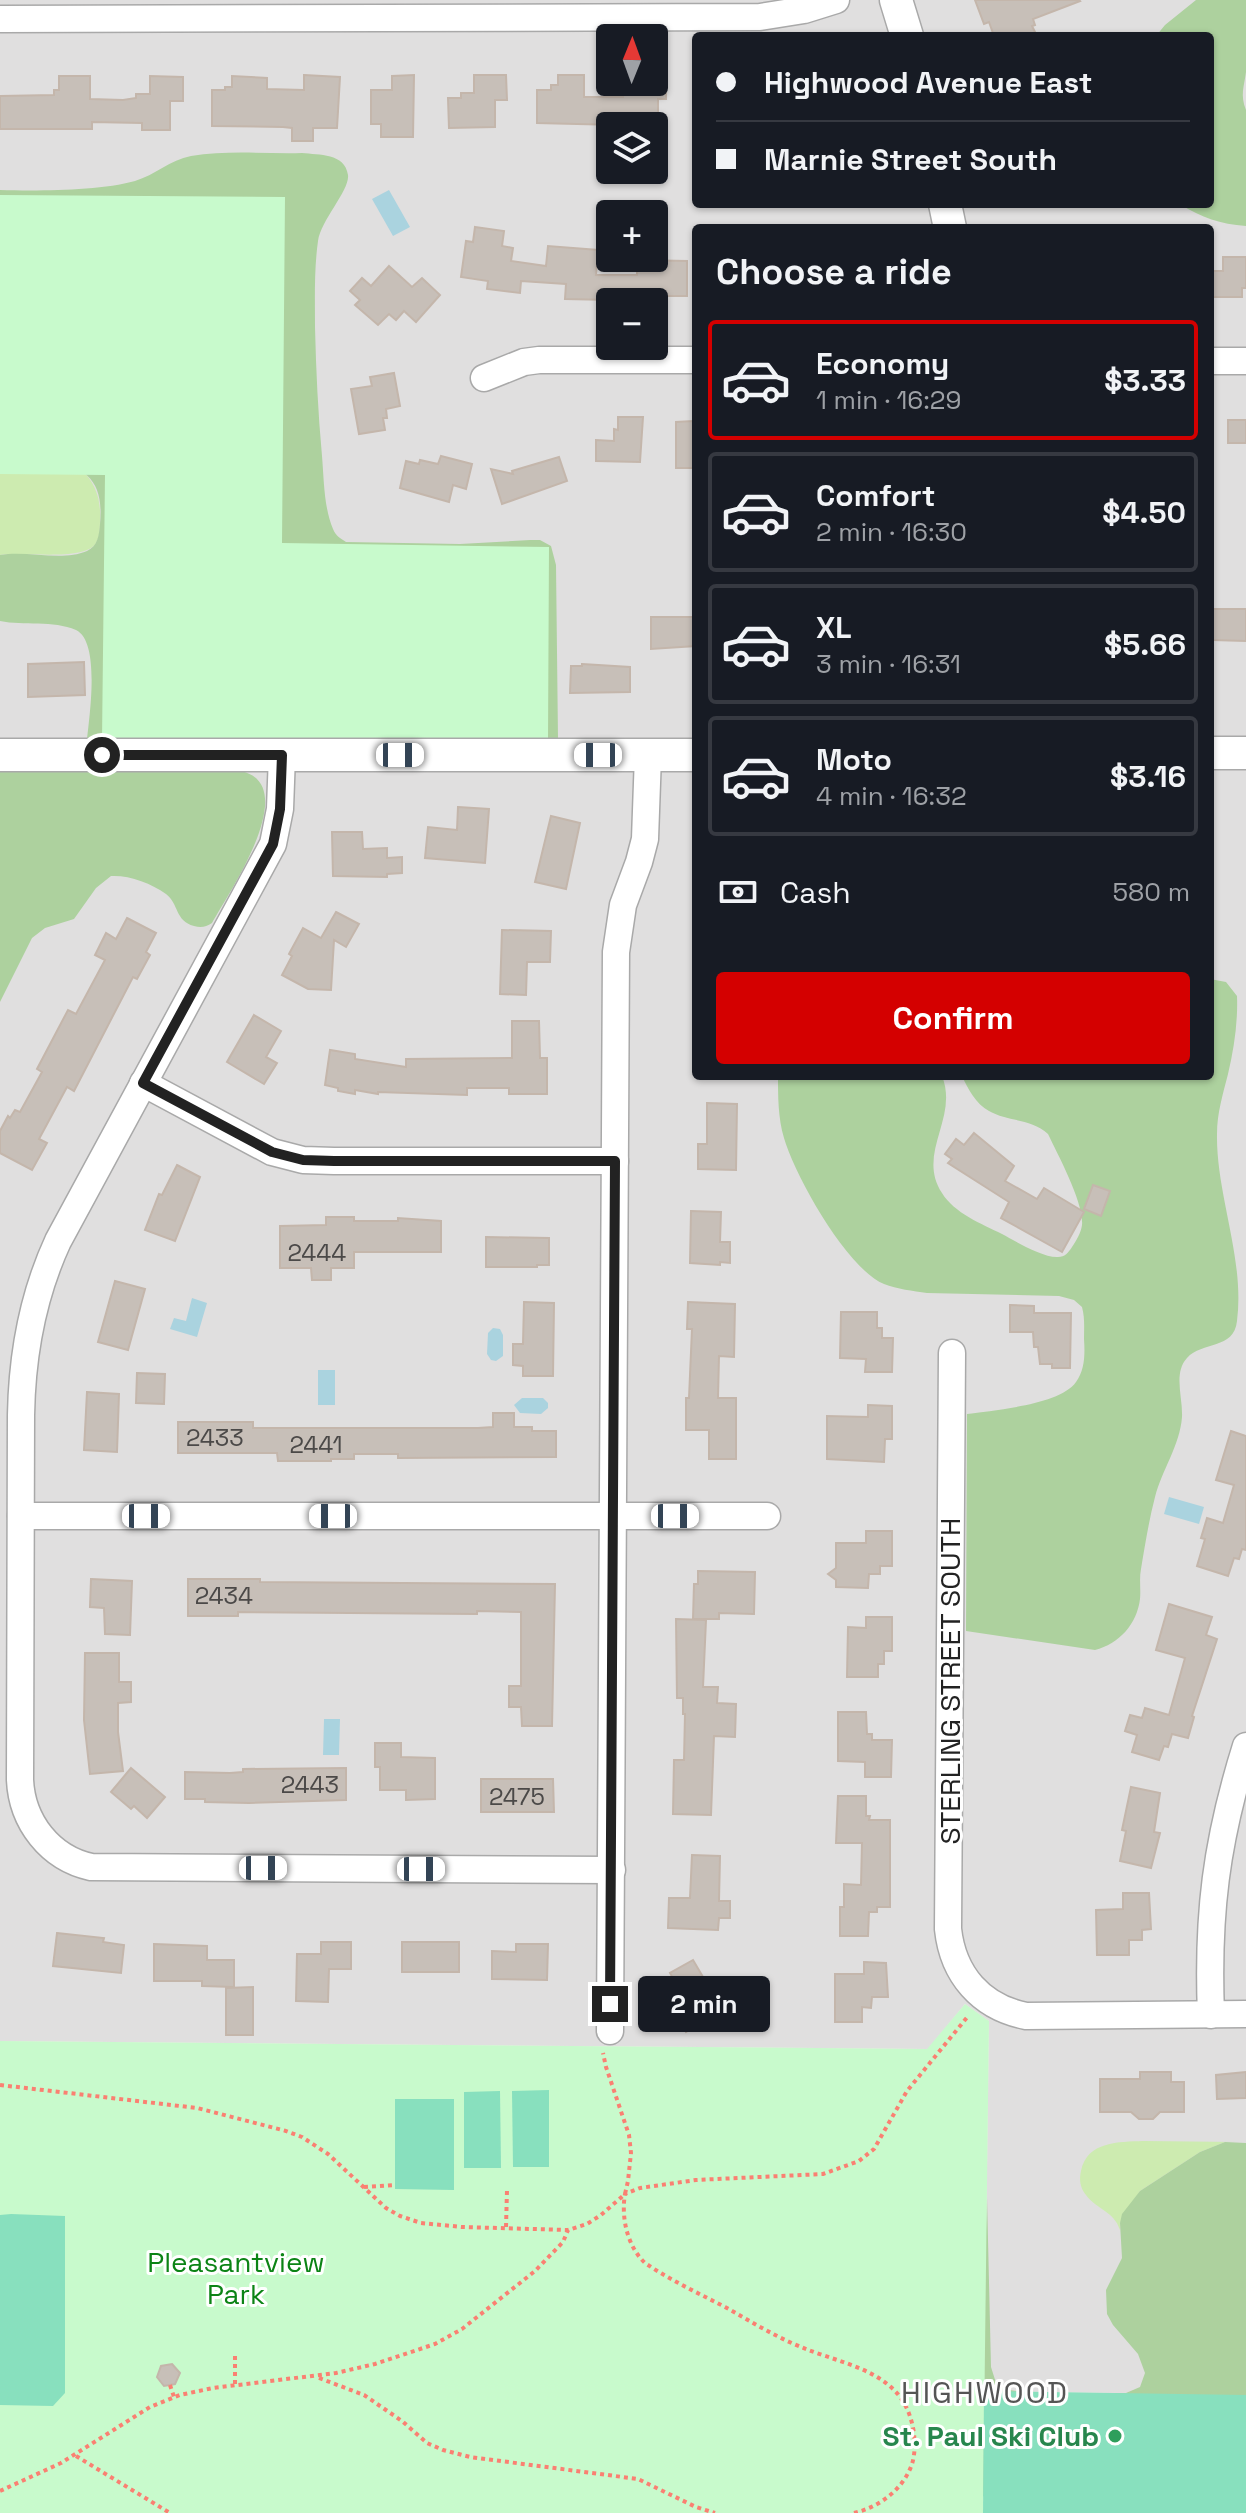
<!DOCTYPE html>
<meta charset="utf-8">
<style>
:root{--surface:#171b24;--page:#242831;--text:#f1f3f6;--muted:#9ea1a6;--line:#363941;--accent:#d40000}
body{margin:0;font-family:"Space Grotesk",sans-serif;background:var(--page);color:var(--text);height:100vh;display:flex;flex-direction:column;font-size:30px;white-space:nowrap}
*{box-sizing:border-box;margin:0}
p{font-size:26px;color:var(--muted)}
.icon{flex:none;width:44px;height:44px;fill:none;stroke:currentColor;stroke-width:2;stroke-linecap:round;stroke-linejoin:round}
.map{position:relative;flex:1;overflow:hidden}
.drawer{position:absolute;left:692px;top:224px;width:522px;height:856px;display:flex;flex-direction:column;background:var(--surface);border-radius:8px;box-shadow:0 2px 6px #0004}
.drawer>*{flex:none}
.banner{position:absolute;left:692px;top:32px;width:522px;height:176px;border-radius:8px;box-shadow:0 2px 6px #0004;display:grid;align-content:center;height:176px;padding:0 24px;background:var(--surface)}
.needle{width:52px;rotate:1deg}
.controls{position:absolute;left:596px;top:24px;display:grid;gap:16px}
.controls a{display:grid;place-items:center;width:72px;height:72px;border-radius:8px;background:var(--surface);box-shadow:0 2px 6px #0004;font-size:40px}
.end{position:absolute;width:36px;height:36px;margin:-18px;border:10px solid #222;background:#fff;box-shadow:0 0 0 4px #fff}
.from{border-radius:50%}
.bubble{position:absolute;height:56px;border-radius:8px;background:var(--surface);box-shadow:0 2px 6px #0004;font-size:26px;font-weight:600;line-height:56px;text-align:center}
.car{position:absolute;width:24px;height:48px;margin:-24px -12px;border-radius:10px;box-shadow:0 0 6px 2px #0007;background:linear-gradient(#fff 24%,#345 0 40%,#fff 0 76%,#345 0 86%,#fff 0)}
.banner b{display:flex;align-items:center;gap:28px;height:76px;font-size:30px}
.banner b+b{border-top:2px solid var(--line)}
.banner i{width:20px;height:20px;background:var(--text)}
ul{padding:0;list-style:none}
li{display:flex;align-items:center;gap:24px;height:120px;margin:0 16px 12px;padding:0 8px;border:4px solid var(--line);border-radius:8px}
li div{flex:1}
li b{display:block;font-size:30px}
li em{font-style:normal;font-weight:600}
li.selected{border-color:var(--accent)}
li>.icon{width:72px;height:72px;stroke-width:1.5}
h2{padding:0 24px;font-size:36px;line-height:96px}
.pay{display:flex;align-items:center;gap:20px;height:88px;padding:0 24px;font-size:30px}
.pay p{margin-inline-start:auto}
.action{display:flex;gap:16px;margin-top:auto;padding:16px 24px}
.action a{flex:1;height:92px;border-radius:8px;background:var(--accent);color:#fff;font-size:32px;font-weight:600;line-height:92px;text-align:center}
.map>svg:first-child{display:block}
.residential{fill:#e0dfdf;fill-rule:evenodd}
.grass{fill:#cdebb0}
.forest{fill:#add19e}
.park{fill:#c8facc}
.pitch{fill:#88e0be}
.water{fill:#aad3df}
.building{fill:#c7bfb8;stroke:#c4b6ab;stroke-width:2}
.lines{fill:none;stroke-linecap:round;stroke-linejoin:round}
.minor-casing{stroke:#a9a9a9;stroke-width:29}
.tertiary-casing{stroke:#a9a9a9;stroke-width:35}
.path{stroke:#fa8072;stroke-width:4;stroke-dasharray:4 4;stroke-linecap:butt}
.minor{stroke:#fff;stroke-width:26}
.tertiary{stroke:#fff;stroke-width:32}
.route{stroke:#222;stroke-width:10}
.leisure-dot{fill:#2e9e5b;stroke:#fff;stroke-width:3}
.labels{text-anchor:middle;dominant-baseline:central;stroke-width:6;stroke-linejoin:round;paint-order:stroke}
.number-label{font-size:24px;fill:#4b4948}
.street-label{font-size:28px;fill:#222;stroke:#fff}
.park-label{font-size:28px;fill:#0c8416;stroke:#fff}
.leisure-label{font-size:28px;font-weight:bold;fill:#27864d;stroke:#fff;text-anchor:end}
.neighbourhood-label{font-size:30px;letter-spacing:2px;fill:#555;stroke:#fff}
</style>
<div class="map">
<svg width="1246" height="2513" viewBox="0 0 1246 2513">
<rect width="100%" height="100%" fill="#f2efe9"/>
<g class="residential">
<path d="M0,0H1246V738H1210V228H696V739H548L282,543L0,195ZM696,36H1210V204H696ZM610,38H654V82H610ZM610,126H654V170H610ZM610,214H654V258H610ZM610,302H654V346H610Z"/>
<polygon points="0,474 105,475 102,740 0,740"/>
<polygon points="1210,768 1246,768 1246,2395 984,2391 989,2021 965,2004 928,2049 0,2041 0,771 696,770 696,1076 1210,1076"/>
</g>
<g class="grass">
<path d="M0,431L81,469C95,483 101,498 100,519C100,526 100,537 96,543C85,562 21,551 0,555Z"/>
<path d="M1143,2141L1239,2142H1225L1200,2152L1140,2191L1120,2223V2230C1114,2211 1096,2209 1086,2195C1080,2188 1079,2179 1081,2171C1087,2141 1119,2142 1143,2141Z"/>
</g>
<g class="forest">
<path d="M1196,0H1246C1246,23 1246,49 1246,72C1244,87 1240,95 1246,110V226C1220,224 1202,218 1180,204H1210V36H1156L1165,25Z"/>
<path d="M302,153C319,155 345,153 348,175C350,190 321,220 318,241C314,270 315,298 315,327C316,370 318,413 322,456C324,480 324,508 333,529C336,536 340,538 346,542L460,544L530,540H540L551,546L556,565L558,739L87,740C89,718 101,642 76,630C53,620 24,626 0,621V555C28,550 61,562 87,551C98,546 99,535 100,524C104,480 87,471 51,455C34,447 17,439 0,431V190C37,191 100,191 135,181C155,175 170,160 191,156C227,150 266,154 302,153Z"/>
<path d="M0,771H241C303,785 228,894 212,923C206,927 201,928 194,926C175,921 179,904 166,894C151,883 129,875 111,876L96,888L74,919L45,928L32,938L0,1002Z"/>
<path d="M1210,979L1226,982L1237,996C1238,1022 1234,1049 1228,1074C1223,1094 1217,1113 1217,1134C1216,1195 1245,1259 1237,1321C1234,1350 1202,1341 1187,1358C1173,1373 1183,1398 1182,1417C1180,1445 1162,1470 1155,1497C1149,1520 1145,1545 1141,1569C1139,1579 1141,1589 1140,1599C1137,1624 1119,1644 1095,1650L966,1631L967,1414C994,1410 1060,1405 1076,1382C1085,1370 1085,1354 1084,1339C1084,1329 1085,1318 1082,1307L1074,1300L1059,1296L927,1293C913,1291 897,1289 884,1284C847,1269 795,1176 784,1138C778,1118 778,1096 778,1076H942C959,1118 916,1153 942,1193C954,1213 982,1224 1002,1234C1015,1241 1043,1258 1058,1257C1065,1257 1068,1253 1072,1247C1076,1241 1081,1233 1082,1225C1084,1203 1058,1155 1048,1134C1031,1118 1008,1122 989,1111C976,1104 968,1089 962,1076H1210Z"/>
<path d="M1225,2142L1246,2143V2513L978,2496L987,2197L991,2367L997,2386C1016,2397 1099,2393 1126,2393L1140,2387L1145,2373L1138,2354L1113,2325L1107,2314L1106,2290L1122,2258L1120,2223L1122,2214L1140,2191L1200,2152Z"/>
</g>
<g class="park">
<polygon points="0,195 285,197 282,543 549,547 548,739 102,740 105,475 0,474"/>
<polygon points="965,2004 989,2021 983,2513 0,2513 0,2041 927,2049"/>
</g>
<g class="pitch">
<polygon points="549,2090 549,2167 513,2167 512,2091"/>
<polygon points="500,2091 501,2168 464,2168 464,2092"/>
<polygon points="395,2099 454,2099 454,2190 395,2189"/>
<polygon points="11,2214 65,2216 65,2393 53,2406 0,2405 0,2215"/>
<polygon points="984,2391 1246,2395 1246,2513 983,2513"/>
</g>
<g class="water">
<polygon points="389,190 410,227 393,236 372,199"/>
<polygon points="192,1298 207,1303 197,1337 170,1329 174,1318 186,1321"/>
<polygon points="493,1328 500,1329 503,1335 503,1356 496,1361 491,1360 487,1354 488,1333"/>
<rect x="318" y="1370" width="17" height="35"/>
<polygon points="522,1398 543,1398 548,1403 548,1408 541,1414 520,1413 514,1405"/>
<polygon points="1169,1497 1204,1507 1199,1524 1164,1514"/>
<polygon points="324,1719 340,1719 339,1755 323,1755"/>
</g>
<g class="building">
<polygon points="975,0 1079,0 1080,1 1033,19 1035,25 1032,26 1037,36 994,36 989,22 984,24"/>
<polygon points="304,75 340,77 337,128 313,128 313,141 292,141 292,128 283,127 212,126 212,90 225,90 225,87 232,87 232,76 267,78 267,89 304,90"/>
<polygon points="414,75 413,137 381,137 381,124 371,124 371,90 392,90 392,76"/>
<polygon points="474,75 506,75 507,100 495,100 495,127 449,128 448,98 461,98 461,93 474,93"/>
<polygon points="558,75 584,75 584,97 623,97 623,88 631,87 631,82 666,82 666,99 658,99 658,126 537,123 537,90 551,90 551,85 558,85"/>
<polygon points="59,76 90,76 90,99 123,100 136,98 136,94 150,94 150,76 183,77 183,101 170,101 170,130 142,130 142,123 92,122 92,129 0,129 0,96 54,95 54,90 59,90"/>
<polygon points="475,227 504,231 502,246 513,248 511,261 546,266 548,246 598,250 596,275 637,275 637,260 687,261 687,296 658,296 658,301 565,299 566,284 521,281 520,293 487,289 488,281 461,277 466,241 473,242"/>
<polygon points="1223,257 1246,257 1246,288 1242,288 1242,297 1210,297 1210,271 1223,271"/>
<polygon points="389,266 412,287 422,278 440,295 416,322 404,311 396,320 389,314 378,325 355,305 360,300 350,291 362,278 371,286"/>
<polygon points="394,373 400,406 386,409 387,418 383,418 385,430 359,434 351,389 372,386 370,377"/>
<polygon points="618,417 643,417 640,462 596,461 596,440 614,441 614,429 618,430"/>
<rect x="1228" y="420" width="18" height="23"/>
<polygon points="693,421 694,430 696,430 696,468 676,468 676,422"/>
<polygon points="441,456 472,464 466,489 453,485 449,502 400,488 406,461 419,464 420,460 438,464"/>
<polygon points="559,457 567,481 502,504 491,469 513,474 512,471"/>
<polygon points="1213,609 1246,609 1246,641 1213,640"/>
<polygon points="651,617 696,617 696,646 651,649"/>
<polygon points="84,662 85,695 28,697 28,664"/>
<polygon points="582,664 630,667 630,692 570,693 571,666 582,666"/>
<polygon points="458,807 489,809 485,863 425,858 428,827 457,830"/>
<polygon points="551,816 580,823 566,889 535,882"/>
<polygon points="332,832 362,832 363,849 387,848 387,858 402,857 402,873 387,874 387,877 333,876"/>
<polygon points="336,912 359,924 346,947 334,940 331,990 308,989 282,975 292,956 289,954 303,928 321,938"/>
<polygon points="127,918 156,933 146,952 150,955 137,979 133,977 74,1091 67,1087 39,1139 47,1143 32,1170 0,1153 0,1131 8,1116 10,1118 15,1110 20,1112 42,1072 37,1069 68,1010 76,1014 105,960 95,955 106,933 116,939"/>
<polygon points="502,930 551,931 550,962 527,962 526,995 500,994"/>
<polygon points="254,1015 281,1031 266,1057 277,1063 264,1084 227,1062"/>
<polygon points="512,1021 539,1021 540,1058 547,1058 547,1094 509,1094 509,1088 467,1088 467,1095 378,1092 378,1094 355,1090 355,1094 338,1091 338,1088 325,1085 330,1050 355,1054 355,1059 406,1067 406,1059 512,1058"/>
<polygon points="707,1103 737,1104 736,1170 698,1169 698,1144 707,1144"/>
<polygon points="974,1133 1014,1166 1005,1181 1037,1199 1044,1188 1084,1212 1062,1252 1001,1218 1009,1202 948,1163 952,1159 945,1154 956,1139 964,1145"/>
<polygon points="177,1165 200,1177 175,1241 145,1230 159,1194 162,1195"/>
<polygon points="1093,1185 1110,1191 1101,1216 1084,1209"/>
<polygon points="691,1211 721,1212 720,1242 730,1242 730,1263 720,1262 720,1265 690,1263"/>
<polygon points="326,1217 354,1217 354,1221 398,1221 398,1218 441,1221 441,1252 354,1252 354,1268 331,1268 331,1280 312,1280 311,1268 280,1268 280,1226 326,1225"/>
<polygon points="486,1237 549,1238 549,1265 537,1265 537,1267 486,1267"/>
<polygon points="115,1281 145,1289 128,1350 98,1342"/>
<polygon points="524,1302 554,1303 553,1376 523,1376 523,1366 513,1365 513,1344 523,1344"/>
<polygon points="688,1302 735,1304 734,1357 719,1356 718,1398 736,1398 736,1459 709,1459 709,1430 686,1430 686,1398 689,1398 692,1329 687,1329"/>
<polygon points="1010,1305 1034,1306 1034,1313 1071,1313 1070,1368 1052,1368 1052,1364 1040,1364 1038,1347 1034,1347 1033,1332 1010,1332"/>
<polygon points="841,1312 877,1312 877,1328 882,1328 882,1338 893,1338 892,1372 865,1372 866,1359 840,1358"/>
<polygon points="137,1373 165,1374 164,1404 136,1403"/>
<polygon points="87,1392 119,1394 117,1452 84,1450"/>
<polygon points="868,1405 892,1406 892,1439 885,1439 884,1462 827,1459 827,1416 868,1417"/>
<polygon points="493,1413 514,1413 514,1427 532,1427 532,1431 556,1431 556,1457 398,1458 398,1454 354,1454 354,1459 331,1459 331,1461 278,1461 277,1453 178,1453 178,1422 253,1422 253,1428 478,1428 493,1427"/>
<polygon points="1231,1431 1246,1436 1246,1550 1242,1549 1239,1559 1234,1558 1228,1576 1197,1566 1205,1539 1201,1538 1207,1518 1223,1523 1234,1485 1216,1480"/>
<polygon points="866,1531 892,1531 892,1566 880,1566 880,1574 869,1574 868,1588 836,1587 836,1580 828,1574 836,1568 836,1543 866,1543"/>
<polygon points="698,1571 755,1572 754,1614 719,1613 719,1619 693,1619 694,1584 698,1584"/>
<polygon points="91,1579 132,1581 130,1635 105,1634 104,1608 90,1607"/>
<polygon points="188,1579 260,1579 260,1582 555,1584 552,1726 522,1726 521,1707 509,1707 509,1686 521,1686 521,1612 477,1611 477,1614 238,1612 238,1616 188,1616"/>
<polygon points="1169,1604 1212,1617 1206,1635 1217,1639 1192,1716 1194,1717 1188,1738 1172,1734 1168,1747 1164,1746 1159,1760 1132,1752 1137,1735 1125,1731 1130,1715 1142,1718 1145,1708 1169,1715 1185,1658 1156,1650"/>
<polygon points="866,1617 892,1617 892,1651 884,1651 884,1664 878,1664 878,1677 847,1677 848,1627 866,1628"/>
<polygon points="676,1619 706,1620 703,1687 718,1687 717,1703 736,1704 735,1737 714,1736 711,1815 673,1814 674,1760 684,1760 685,1714 683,1714 683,1698 677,1698"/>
<polygon points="85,1653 119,1653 119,1682 131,1682 131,1702 118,1703 118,1732 123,1771 90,1774 84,1720"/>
<polygon points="838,1712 866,1712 867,1734 872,1734 872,1740 892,1740 891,1777 865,1777 865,1762 838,1761"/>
<polygon points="375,1743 401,1743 401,1757 435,1758 435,1799 406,1800 406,1790 380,1790 380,1767 375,1767"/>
<polygon points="131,1768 165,1797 147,1818 134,1806 131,1809 111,1792"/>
<polygon points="346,1768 346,1800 249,1803 205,1802 205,1799 185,1799 185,1772 230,1773 243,1772 243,1769"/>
<polygon points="481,1779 553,1779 554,1812 481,1812"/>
<polygon points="1131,1787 1160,1793 1154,1832 1160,1833 1151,1868 1120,1861 1126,1831 1122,1830"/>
<polygon points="838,1796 866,1796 866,1816 870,1816 869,1820 890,1820 890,1907 877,1907 877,1912 869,1912 868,1936 840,1936 840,1907 844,1907 844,1884 861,1885 862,1843 836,1843"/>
<polygon points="692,1855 720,1856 719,1901 730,1901 730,1918 719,1918 718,1930 668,1928 669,1898 690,1898"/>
<polygon points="1123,1893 1149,1893 1151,1929 1142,1930 1142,1940 1129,1940 1129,1955 1097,1955 1096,1910 1123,1909"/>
<polygon points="57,1933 104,1938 103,1942 124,1945 121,1973 53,1966"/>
<polygon points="321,1942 351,1942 351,1969 329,1969 328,2002 296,2001 297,1954 321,1954"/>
<rect x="402" y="1942" width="57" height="30"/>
<polygon points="154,1944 207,1946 207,1960 234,1960 234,1987 202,1986 202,1981 154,1981"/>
<polygon points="516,1944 548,1944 547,1980 492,1979 492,1951 516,1952"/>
<polygon points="693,1960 713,1994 726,1987 735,2005 686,2032 669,2001 682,1994 670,1973"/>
<polygon points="864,1962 886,1963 888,1997 872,1997 871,2008 862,2007 862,2022 835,2022 835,1974 864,1974"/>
<polygon points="253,1987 253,2035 226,2035 226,1988"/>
<polygon points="1140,2072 1171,2072 1171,2082 1184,2082 1184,2112 1160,2112 1153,2119 1139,2119 1131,2112 1100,2112 1100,2079 1140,2079"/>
<polygon points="1246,2072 1246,2098 1217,2099 1216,2075"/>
<polygon points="172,2364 180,2373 175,2384 164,2386 157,2377 161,2366"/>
</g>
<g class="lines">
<g class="minor-casing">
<g id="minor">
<polyline points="0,19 760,17 804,10 836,0"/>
<polyline points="1210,361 1246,361"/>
<polyline points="484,378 524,362 539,360 696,360"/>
<path d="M282,755L280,809L273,844L58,1241C33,1295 22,1356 21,1415L20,1780C22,1822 50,1858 91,1867L612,1870"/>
<polyline points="143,1083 272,1152 303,1160 334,1161 615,1161"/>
<path d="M952,1353L948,1929C953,1975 981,2007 1026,2016L1246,2014"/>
<polyline points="21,1516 767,1516"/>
<path d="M1211,2015C1207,1915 1216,1842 1246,1746"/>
<polyline points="610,2031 616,952 623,905 639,862 645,839 648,755"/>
</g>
</g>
<g class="tertiary-casing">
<g id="tertiary">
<polyline points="896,0 907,36"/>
<polyline points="945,204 950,228"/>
<polyline points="1210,753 1246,753"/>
<polyline points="0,755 696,755"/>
</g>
</g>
<g class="path">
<polyline points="0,2085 197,2108 286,2131 302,2137 328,2154 386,2208 400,2216 421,2223 462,2227 568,2230 587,2224 601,2215 625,2194 628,2181 631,2153 629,2135 606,2067 603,2053"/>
<polyline points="364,2187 395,2185"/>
<polyline points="506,2227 507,2190"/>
<polyline points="235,2356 235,2385"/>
<polyline points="319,2378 364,2395 402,2421 427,2443 443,2450 470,2457 638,2479 696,2507 715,2513"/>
<polyline points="170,2385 174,2397"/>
<polyline points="76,2456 170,2513"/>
<polyline points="0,2491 61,2463 150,2407 180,2395 213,2388 336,2373 375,2364 435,2344 462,2329 535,2271 563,2242 568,2230"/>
<path d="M854,2513C879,2507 903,2490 912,2464C919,2441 912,2407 894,2390C870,2366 831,2360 801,2347C774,2336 750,2321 725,2307C698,2293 670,2280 645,2263C627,2246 621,2217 625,2194L640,2188L696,2180L823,2174L859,2161L874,2149L907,2091L969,2015"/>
</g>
<use href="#minor" class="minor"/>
<use href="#tertiary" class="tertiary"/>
</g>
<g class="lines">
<polyline class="route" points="102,755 282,755 280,809 273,844 143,1083 272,1152 303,1160 334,1161 615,1161 610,2004"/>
</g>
<circle class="leisure-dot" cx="1115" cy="2436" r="8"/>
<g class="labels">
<g class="number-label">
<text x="317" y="1252">2444</text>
<text x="215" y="1437">2433</text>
<text x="316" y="1444">2441</text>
<text x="224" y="1595">2434</text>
<text x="310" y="1784">2443</text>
<text x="517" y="1796">2475</text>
</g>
<g class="street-label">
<text transform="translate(950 1681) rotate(-90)">STERLING STREET SOUTH</text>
</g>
<g class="park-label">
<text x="236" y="2262">Pleasantview<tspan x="236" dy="32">Park</tspan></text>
</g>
<g class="leisure-label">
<text x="1099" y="2436">St. Paul Ski Club</text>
</g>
<g class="neighbourhood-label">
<text x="985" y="2392">HIGHWOOD</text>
</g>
</g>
</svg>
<div class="controls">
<a><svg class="needle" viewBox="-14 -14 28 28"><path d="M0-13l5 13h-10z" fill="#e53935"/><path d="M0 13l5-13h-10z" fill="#9ea1a6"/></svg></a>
<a><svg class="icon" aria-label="layers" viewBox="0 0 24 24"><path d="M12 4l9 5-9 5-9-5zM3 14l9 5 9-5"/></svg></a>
<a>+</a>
<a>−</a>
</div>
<i class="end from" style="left:102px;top:755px"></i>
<i class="end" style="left:610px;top:2004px"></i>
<div class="bubble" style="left:638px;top:1976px;width:132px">2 min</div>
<i class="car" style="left:400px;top:755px;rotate:90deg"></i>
<i class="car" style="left:598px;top:755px;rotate:270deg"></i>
<i class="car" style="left:146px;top:1516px;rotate:90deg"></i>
<i class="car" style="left:333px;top:1516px;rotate:270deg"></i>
<i class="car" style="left:675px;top:1516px;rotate:90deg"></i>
<i class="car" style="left:263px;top:1868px;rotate:90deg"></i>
<i class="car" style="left:421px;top:1869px;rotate:90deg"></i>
<div class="banner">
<b><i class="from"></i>Highwood Avenue East</b>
<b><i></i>Marnie Street South</b>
</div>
<section class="drawer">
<h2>Choose a ride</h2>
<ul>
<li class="selected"><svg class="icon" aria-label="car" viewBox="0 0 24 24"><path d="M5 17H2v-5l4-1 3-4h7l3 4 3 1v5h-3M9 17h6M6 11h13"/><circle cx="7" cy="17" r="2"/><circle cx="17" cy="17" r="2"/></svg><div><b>Economy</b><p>1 min · 16:29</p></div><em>$3.33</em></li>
<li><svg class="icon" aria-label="car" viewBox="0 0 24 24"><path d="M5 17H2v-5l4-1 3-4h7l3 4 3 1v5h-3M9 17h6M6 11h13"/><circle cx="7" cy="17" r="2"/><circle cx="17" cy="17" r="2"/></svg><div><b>Comfort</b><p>2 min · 16:30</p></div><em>$4.50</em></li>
<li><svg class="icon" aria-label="car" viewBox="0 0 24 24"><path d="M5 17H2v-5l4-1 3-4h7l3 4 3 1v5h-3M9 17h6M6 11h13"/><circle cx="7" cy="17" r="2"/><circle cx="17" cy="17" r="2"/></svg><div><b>XL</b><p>3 min · 16:31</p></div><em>$5.66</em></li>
<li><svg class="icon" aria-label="car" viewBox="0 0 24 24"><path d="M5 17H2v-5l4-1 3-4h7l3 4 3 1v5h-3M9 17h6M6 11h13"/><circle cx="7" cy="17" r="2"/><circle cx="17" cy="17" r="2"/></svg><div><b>Moto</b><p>4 min · 16:32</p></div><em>$3.16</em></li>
</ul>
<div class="pay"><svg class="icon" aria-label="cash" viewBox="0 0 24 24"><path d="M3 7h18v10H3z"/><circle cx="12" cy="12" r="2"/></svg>Cash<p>580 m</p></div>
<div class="action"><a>Confirm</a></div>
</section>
</div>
